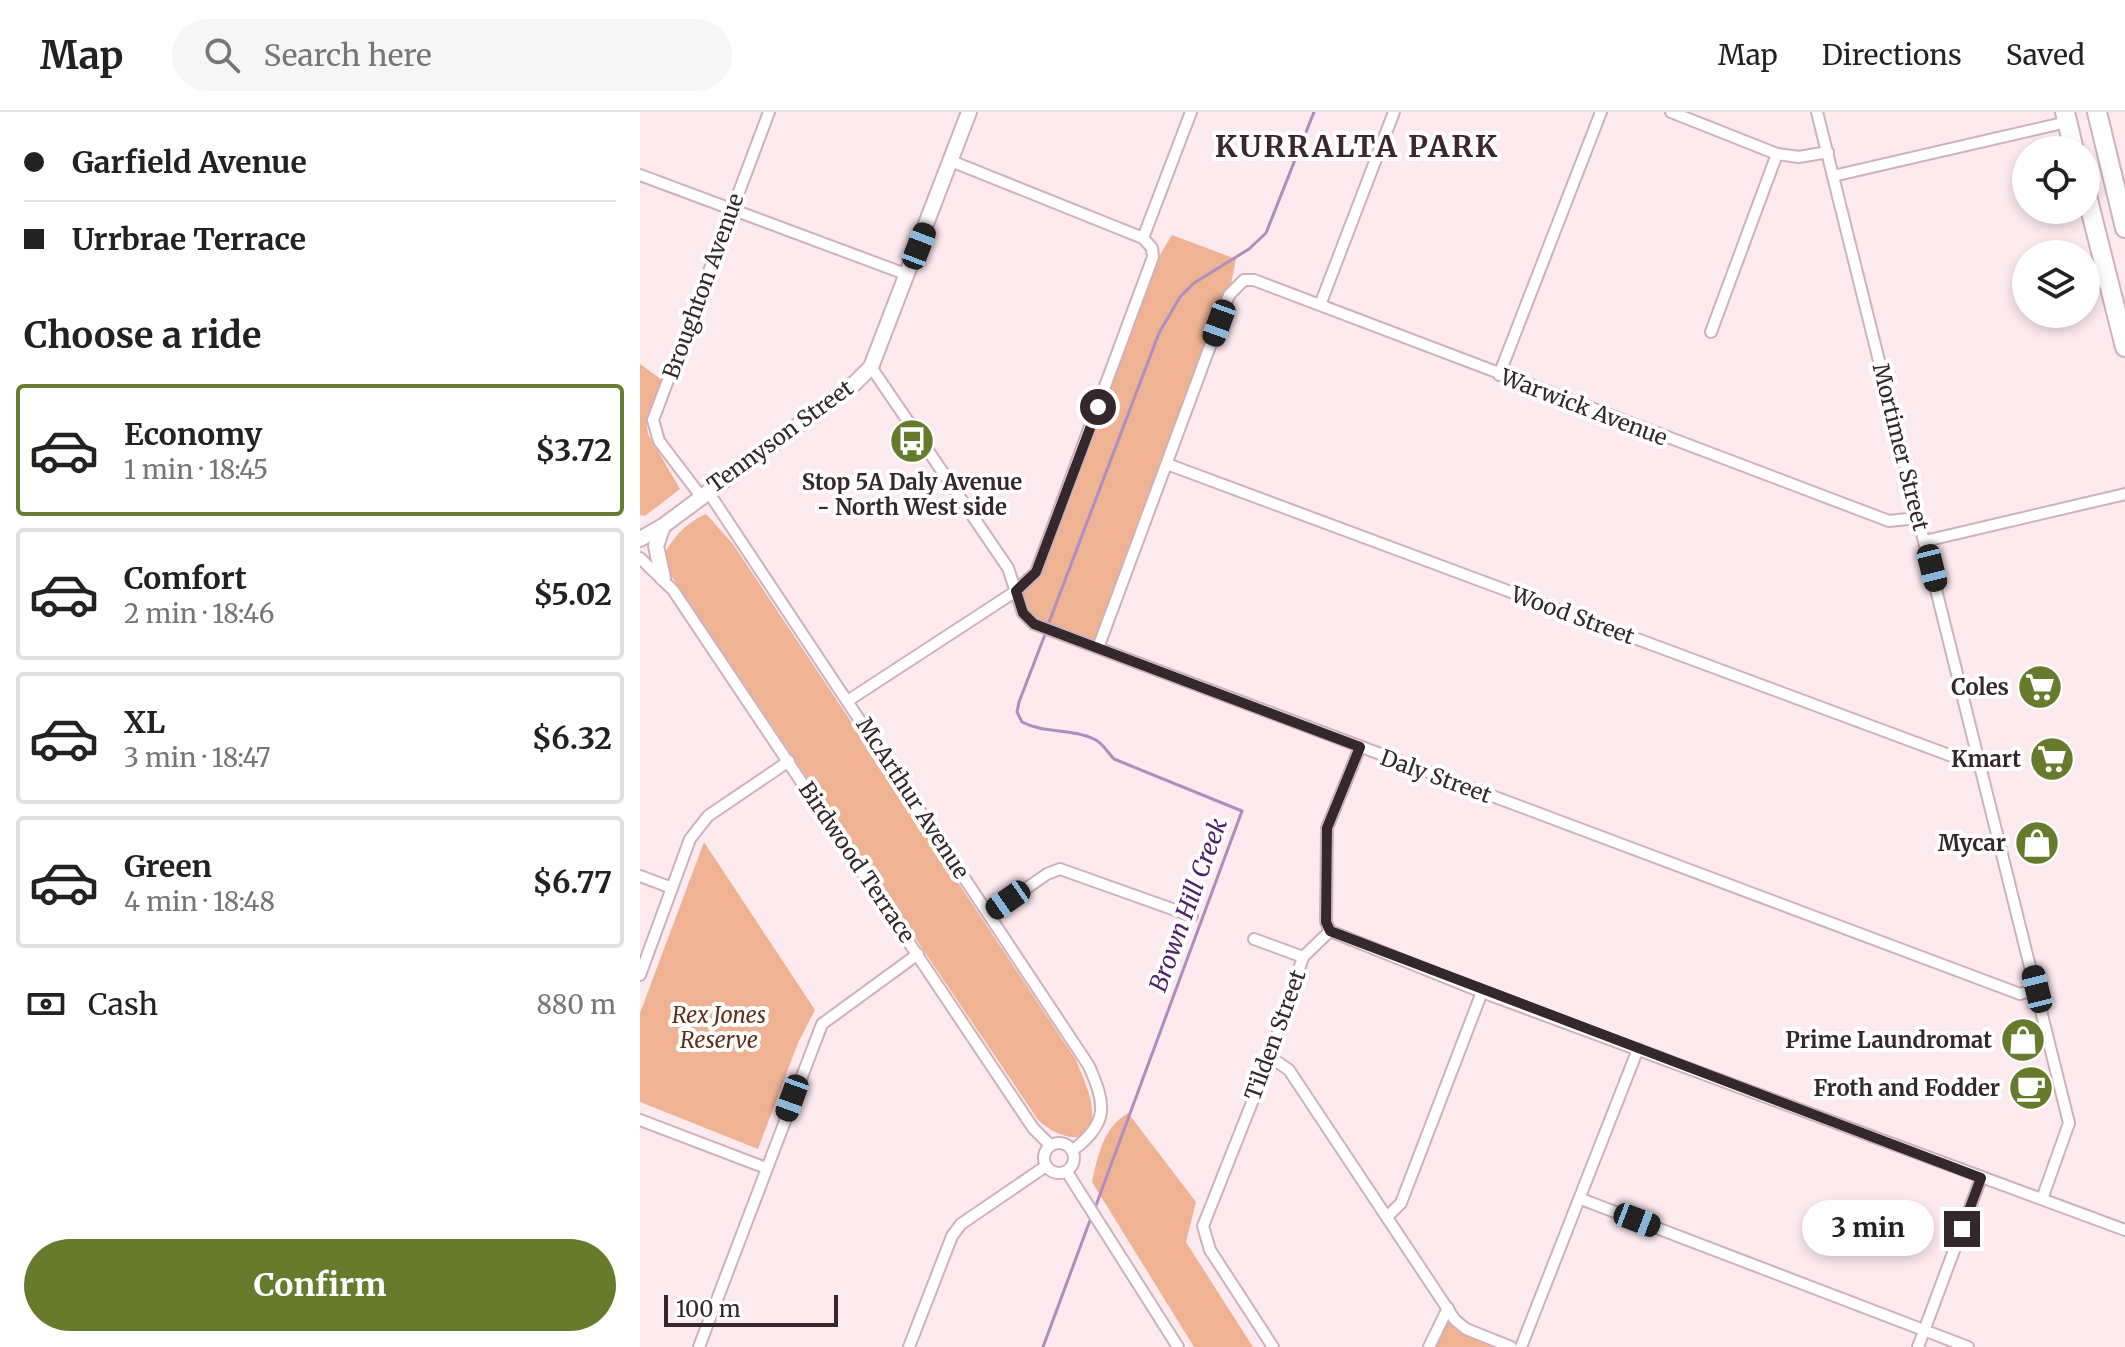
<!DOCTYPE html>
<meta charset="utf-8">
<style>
:root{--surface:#fff;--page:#f6f6f6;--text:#222;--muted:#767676;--line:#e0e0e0;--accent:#677b2c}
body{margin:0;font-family:Merriweather,serif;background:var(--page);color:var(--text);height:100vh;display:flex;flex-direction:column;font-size:30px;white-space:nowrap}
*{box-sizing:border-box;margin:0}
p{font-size:26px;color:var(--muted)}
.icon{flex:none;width:44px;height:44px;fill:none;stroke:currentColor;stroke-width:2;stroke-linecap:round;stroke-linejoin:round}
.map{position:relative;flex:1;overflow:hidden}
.drawer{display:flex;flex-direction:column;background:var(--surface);width:640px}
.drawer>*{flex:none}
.top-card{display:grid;align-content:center;height:176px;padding:0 24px;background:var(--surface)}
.tools{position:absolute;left:1372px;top:24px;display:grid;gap:16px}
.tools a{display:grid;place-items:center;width:88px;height:88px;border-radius:50%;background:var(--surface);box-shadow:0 4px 12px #0003;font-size:40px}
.scale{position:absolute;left:24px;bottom:20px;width:174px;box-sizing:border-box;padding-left:8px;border:4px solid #34282c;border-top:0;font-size:22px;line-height:28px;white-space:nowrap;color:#34282c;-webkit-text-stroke:6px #fff;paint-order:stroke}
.end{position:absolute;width:36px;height:36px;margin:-18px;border:10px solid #34282c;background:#fff;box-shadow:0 0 0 4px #fff}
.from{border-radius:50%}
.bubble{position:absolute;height:56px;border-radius:28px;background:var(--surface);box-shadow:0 4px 12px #0003;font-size:26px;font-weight:700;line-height:56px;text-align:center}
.car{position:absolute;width:24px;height:48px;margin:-24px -12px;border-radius:10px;box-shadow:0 0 6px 2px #0007;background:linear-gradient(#222 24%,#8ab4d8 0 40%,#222 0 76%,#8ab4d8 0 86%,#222 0)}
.top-card b{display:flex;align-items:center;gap:28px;height:76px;font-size:30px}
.top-card b+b{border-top:2px solid var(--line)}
.top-card i{width:20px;height:20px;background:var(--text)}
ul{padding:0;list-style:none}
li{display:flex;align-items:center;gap:24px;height:132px;margin:0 16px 12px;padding:0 8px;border:4px solid var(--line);border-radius:8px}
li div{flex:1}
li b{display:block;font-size:30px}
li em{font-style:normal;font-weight:700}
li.active{border-color:var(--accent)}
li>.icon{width:72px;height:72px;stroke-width:1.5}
h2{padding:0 24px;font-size:36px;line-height:96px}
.pay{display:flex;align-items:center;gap:20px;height:88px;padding:0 24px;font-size:30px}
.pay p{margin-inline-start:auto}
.cta{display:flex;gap:16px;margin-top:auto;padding:16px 24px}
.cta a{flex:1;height:92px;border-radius:48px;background:var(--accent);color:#fff;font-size:32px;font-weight:700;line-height:92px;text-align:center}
header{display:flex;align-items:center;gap:48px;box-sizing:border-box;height:112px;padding:0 40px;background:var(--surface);border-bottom:2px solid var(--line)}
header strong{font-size:38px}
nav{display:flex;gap:44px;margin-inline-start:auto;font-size:28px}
.search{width:560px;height:72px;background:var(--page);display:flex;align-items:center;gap:20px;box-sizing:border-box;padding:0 28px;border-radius:44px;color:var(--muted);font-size:30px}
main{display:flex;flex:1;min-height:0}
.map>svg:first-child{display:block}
.green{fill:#efb394}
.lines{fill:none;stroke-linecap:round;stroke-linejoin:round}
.stream{stroke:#ad8ebe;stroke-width:3}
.street-casing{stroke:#d0b1ba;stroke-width:14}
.secondary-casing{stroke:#d0b1ba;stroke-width:18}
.highway-casing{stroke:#d0b1ba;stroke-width:22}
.street{stroke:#fff;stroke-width:10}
.secondary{stroke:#fff;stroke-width:14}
.highway{stroke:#fff;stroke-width:18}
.route{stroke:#34282c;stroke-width:10}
.labels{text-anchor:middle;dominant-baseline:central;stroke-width:8;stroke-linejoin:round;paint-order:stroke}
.street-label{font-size:22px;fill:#34282c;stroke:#fff}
.poi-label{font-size:22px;font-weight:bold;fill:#34282c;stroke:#fff;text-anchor:end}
.park-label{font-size:22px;font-style:italic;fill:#5e3015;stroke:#fff}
.water-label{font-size:24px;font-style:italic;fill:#51216c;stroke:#fff}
.district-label{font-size:30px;font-weight:bold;letter-spacing:2px;fill:#3d262d;stroke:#fff}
</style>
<header>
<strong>Map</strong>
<div class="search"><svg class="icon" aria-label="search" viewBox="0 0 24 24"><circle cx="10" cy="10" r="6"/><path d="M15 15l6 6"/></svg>Search here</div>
<nav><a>Map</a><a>Directions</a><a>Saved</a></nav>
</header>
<main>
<section class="drawer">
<div class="top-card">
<b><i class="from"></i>Garfield Avenue</b>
<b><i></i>Urrbrae Terrace</b>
</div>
<h2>Choose a ride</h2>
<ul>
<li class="active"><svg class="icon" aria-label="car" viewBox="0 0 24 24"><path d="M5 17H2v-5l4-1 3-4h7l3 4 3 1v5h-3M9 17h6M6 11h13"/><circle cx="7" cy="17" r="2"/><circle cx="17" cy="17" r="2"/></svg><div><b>Economy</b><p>1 min · 18:45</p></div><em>$3.72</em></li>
<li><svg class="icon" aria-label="car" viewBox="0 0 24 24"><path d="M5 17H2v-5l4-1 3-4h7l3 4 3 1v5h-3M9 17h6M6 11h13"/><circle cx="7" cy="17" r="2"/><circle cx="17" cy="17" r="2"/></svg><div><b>Comfort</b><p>2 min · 18:46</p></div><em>$5.02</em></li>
<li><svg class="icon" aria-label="car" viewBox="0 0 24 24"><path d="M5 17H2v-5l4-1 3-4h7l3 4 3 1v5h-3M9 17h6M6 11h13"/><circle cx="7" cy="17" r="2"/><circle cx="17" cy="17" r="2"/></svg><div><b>XL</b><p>3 min · 18:47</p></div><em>$6.32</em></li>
<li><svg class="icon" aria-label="car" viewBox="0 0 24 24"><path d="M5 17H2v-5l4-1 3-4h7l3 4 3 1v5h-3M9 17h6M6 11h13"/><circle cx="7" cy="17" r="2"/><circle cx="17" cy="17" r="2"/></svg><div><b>Green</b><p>4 min · 18:48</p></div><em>$6.77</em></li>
</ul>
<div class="pay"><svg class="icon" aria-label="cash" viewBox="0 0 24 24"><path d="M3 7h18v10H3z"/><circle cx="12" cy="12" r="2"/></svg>Cash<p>880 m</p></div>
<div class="cta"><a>Confirm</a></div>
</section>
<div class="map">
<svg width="1485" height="1235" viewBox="0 0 1485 1235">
<rect width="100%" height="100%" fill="#fdeaef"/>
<g class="green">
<polygon points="532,123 596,147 589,183 458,536 388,508 376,479 396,459 510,159"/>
<polygon points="0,252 22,268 6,308 8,322 40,377 5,404 0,403"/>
<path d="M66,402L93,432L436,948C442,964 451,981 452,998C456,1038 418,1027 398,1008L21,449C30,428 45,411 66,402Z"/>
<polygon points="64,730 175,898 158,931 118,1037 0,990 0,901"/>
<path d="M488,1001L556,1090L546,1130L613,1235H554L452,1070C458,1043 463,1016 488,1001Z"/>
<polygon points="808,1196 826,1217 872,1235 789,1235"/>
</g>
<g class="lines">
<g class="stream">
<polyline points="408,513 519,221 540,185 554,171 609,137 626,121 674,0"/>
<path d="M406,520L379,590L377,600L382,610C405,622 433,616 456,628C464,633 468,641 474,647L602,699L455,1096"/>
<polyline points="403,1235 452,1103"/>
</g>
<g class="street-casing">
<g id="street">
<polyline points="1031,0 1137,42 1159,45 1188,40"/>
<polyline points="1177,0 1429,1011 1402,1087"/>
<polyline points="0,63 268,163"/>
<polyline points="1193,64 1427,10"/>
<polyline points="503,126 551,0"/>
<polyline points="680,193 754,0"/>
<polyline points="1071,220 1137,42"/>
<polyline points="231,255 368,456 383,501 394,512 1380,882 1397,877"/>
<polyline points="859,263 961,0"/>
<polyline points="527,352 1317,646 1339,647"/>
<path d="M67,378L449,954C466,993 469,1011 433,1038"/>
<polyline points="60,383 19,329 13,308 129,0"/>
<polyline points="1285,429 1485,382"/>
<polyline points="0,446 33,478 393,1016 410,1033"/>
<polyline points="458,536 589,183 604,168 614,168 1249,409 1277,406"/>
<polyline points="209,588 376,479 396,460 513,145 512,136 503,126 311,49"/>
<polyline points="0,764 32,776"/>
<polyline points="349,802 407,762 420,757 552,804"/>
<polyline points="690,819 842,880 1485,1118"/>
<polyline points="614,827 663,845"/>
<polyline points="0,863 50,727 68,704 149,649"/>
<polyline points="630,945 649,958 815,1208 826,1217 871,1235"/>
<polyline points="0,1008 126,1056"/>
<circle cx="419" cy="1046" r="15"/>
<polyline points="427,1060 538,1235"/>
<polyline points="941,1087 1328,1235"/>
<polyline points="748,1104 761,1091 842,880"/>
<polyline points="59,1235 182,912 278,842"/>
<polyline points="269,1235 312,1124 321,1112 406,1054"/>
<polyline points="633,1235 570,1138 563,1114 630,945 663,845 690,819 686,810 687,716 720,635"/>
<polyline points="789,1235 808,1196"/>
<polyline points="881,1235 998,937"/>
<polyline points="1278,1235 1341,1066"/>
</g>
</g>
<g class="secondary-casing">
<g id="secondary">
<polyline points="23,414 16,434 23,466"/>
<polyline points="0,427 23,414 215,271 231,255 329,0"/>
</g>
</g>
<g class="highway-casing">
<g id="highway">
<polyline points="1425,0 1434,38"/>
<polyline points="1457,0 1485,116"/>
<polyline points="1446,80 1485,235"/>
</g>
</g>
<use href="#street" class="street"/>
<use href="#secondary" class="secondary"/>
<use href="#highway" class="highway"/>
</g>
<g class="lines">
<polyline class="route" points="458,295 396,460 376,479 383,501 394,512 720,635 687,716 686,810 690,819 1341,1066 1322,1117"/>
</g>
<defs>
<g id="bus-disc" transform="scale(2.3)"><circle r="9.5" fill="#677b2c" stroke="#fff"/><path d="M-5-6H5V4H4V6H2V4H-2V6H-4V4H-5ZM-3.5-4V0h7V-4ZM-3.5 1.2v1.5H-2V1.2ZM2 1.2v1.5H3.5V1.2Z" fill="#fff"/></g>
<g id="supermarket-disc" transform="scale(2.3)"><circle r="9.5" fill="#677b2c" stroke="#fff"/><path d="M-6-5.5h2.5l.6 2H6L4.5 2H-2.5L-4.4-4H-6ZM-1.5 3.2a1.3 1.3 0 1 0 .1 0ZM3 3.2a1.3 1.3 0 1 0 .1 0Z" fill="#fff"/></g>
<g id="shop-disc" transform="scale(2.3)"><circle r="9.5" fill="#677b2c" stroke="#fff"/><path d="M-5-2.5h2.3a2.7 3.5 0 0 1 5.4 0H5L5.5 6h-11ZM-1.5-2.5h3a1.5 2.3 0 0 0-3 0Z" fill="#fff"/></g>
<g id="cafe-disc" transform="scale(2.3)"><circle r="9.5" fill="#677b2c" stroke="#fff"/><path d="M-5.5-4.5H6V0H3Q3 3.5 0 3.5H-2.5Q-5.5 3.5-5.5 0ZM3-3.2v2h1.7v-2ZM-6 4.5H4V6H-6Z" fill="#fff"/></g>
</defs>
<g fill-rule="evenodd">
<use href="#bus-disc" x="272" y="329"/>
<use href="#supermarket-disc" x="1400" y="575"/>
<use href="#supermarket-disc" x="1412" y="647"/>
<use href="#shop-disc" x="1397" y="731"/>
<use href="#shop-disc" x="1383" y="928"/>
<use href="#cafe-disc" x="1391" y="976"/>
</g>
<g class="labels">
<g class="street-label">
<text transform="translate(63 174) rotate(-70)">Broughton Avenue</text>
<text transform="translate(944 295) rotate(21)">Warwick Avenue</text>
<text transform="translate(140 324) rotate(-36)">Tennyson Street</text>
<text transform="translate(1261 335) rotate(76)">Mortimer Street</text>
<text transform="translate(933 503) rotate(20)">Wood Street</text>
<text transform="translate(796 664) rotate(20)">Daly Street</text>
<text transform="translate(273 686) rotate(57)">McArthur Avenue</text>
<text transform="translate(217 750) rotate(56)">Birdwood Terrace</text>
<text transform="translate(635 923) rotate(-70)">Tilden Street</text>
</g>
<g class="poi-label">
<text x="272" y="370" text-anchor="middle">Stop 5A Daly Avenue<tspan x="272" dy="25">- North West side</tspan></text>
<text x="1369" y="575">Coles</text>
<text x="1381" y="647">Kmart</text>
<text x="1366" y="731">Mycar</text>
<text x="1352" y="928">Prime Laundromat</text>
<text x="1360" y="976">Froth and Fodder</text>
</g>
<g class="park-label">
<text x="79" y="903">Rex Jones<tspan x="79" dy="25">Reserve</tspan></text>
</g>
<g class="water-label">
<text transform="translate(548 793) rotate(-70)">Brown Hill Creek</text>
</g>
<g class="district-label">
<text x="717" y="34">KURRALTA PARK</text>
</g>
</g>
</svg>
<div class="tools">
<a><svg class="icon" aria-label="locate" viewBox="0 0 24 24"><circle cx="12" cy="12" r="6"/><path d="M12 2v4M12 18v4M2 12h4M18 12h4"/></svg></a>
<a><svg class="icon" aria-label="layers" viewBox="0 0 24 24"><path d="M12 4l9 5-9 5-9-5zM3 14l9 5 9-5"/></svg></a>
</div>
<div class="scale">100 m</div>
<i class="end from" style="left:458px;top:295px"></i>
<i class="end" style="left:1322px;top:1117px"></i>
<div class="bubble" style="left:1162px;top:1088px;width:132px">3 min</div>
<i class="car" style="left:279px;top:134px;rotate:21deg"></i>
<i class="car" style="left:579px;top:211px;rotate:200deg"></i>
<i class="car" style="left:1292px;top:456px;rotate:166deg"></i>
<i class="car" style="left:368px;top:788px;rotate:235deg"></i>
<i class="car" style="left:1397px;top:877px;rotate:346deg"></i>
<i class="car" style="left:152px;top:986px;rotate:200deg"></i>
<i class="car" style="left:997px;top:1108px;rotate:111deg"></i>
</div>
</main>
